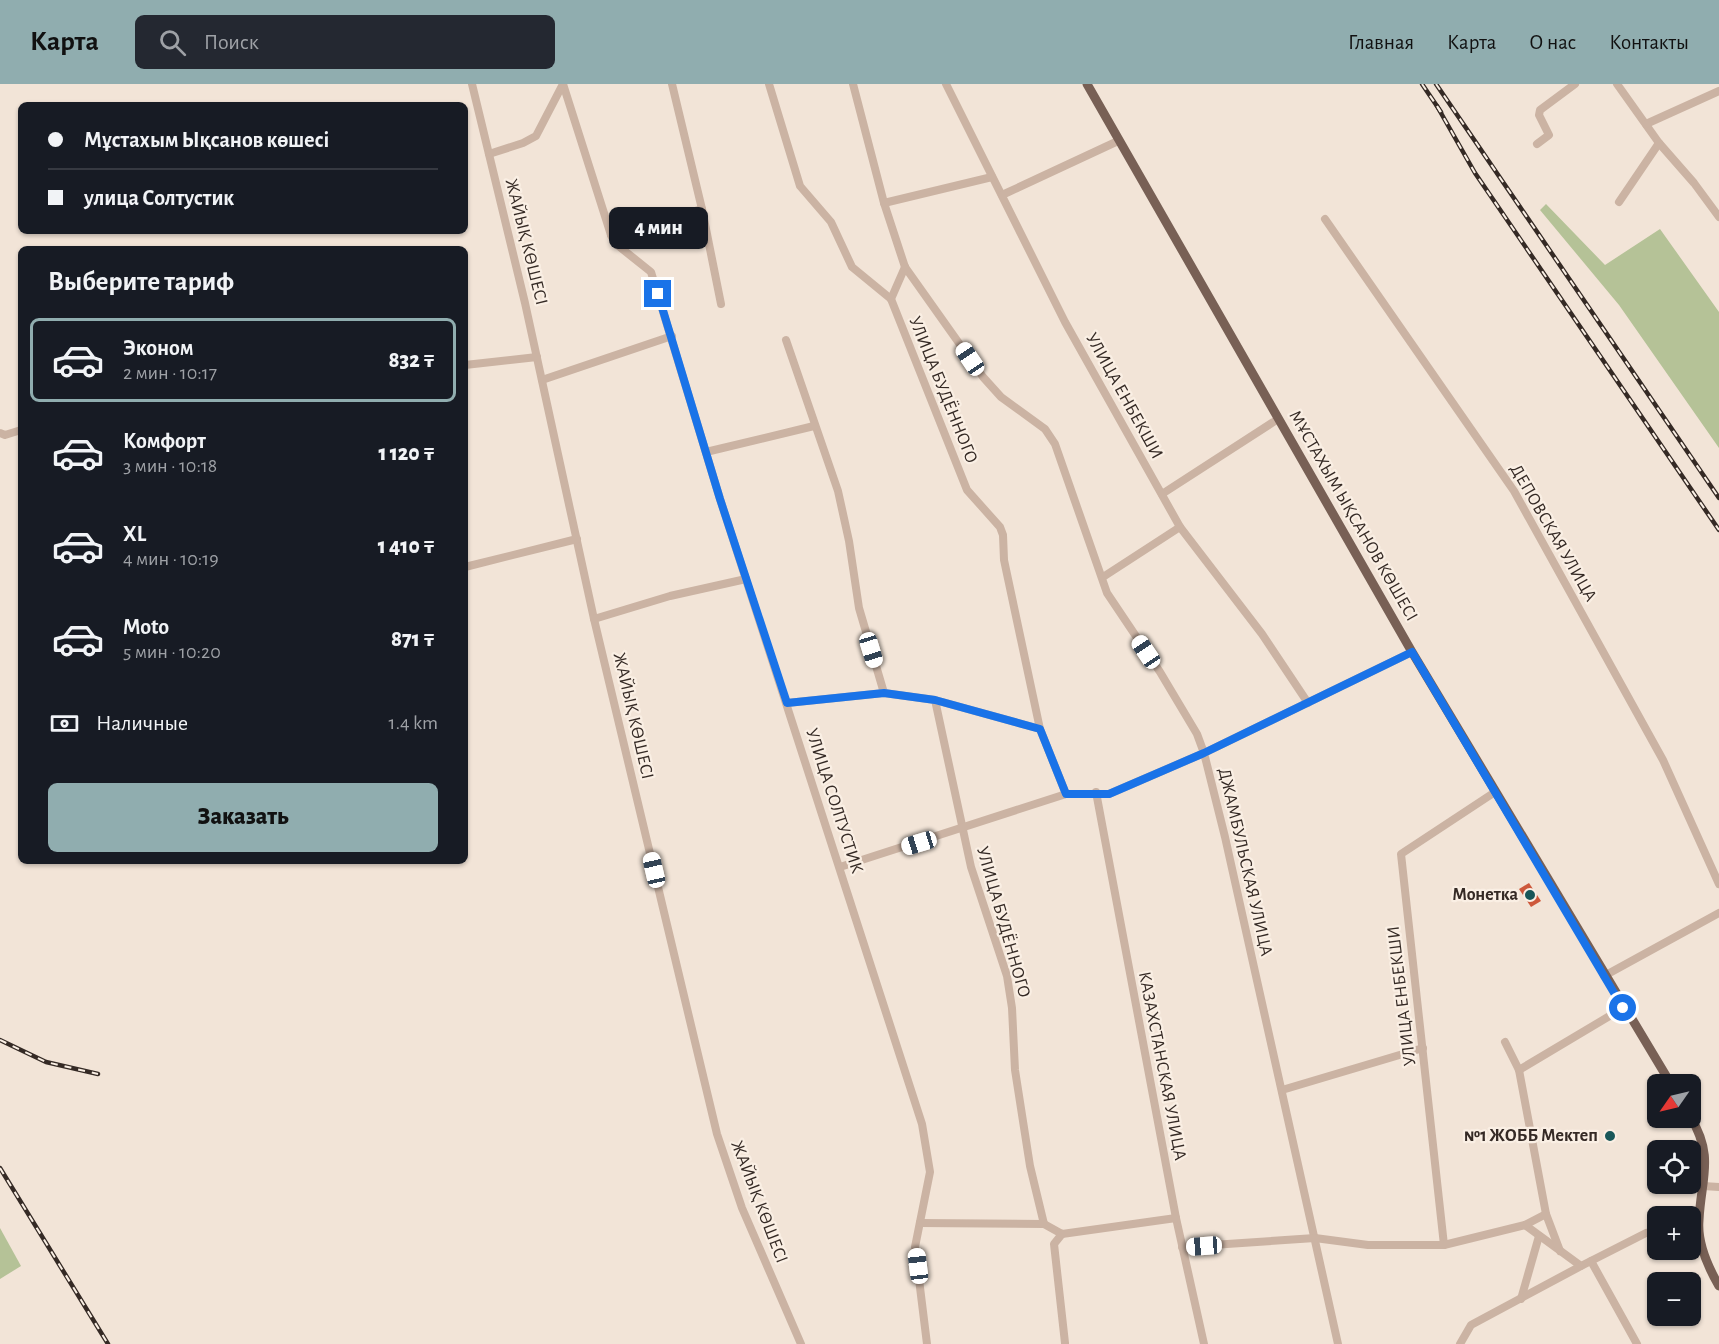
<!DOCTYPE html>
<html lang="ru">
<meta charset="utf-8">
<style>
:root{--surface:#171b24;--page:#242831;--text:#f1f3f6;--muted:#9ea1a6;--line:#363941;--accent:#90adaf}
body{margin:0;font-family:"Alegreya Sans",sans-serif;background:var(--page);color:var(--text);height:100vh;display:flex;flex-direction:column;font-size:22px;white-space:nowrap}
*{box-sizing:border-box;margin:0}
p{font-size:20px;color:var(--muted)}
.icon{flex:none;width:33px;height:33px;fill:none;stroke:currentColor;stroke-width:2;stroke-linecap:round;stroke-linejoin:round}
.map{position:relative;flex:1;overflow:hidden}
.sheet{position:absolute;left:18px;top:162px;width:450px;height:618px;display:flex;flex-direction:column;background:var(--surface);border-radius:9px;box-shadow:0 2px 4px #0004}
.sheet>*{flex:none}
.guide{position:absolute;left:18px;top:18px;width:450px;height:132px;border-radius:9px;box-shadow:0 2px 4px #0004;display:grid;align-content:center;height:132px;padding:0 30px;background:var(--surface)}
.needle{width:39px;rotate:236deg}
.fabs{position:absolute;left:1647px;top:990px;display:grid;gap:12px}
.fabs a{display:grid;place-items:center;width:54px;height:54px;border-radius:9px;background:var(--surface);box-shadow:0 2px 4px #0004;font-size:30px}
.end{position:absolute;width:27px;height:27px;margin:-14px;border:8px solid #1a73e8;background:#fff;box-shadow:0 0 0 3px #fff}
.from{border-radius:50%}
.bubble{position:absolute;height:42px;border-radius:9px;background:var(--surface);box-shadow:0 2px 4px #0004;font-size:20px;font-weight:800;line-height:42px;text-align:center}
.car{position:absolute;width:18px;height:36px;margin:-18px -9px;border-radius:8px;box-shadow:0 0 4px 2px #0007;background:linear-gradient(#fff 24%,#345 0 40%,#fff 0 76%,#345 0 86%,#fff 0)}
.guide b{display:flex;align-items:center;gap:21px;height:57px;font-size:22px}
.guide b+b{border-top:2px solid var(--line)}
.guide i{width:15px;height:15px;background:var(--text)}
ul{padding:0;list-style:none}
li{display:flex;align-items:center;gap:18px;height:84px;margin:0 12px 9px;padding:0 18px;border:3px solid transparent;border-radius:9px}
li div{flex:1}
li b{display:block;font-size:22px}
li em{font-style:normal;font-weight:800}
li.current{border-color:var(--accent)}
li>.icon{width:54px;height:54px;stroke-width:1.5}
h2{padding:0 30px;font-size:27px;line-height:72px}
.pay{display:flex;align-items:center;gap:15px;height:66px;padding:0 30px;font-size:22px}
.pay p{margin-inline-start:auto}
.primary-button{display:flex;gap:12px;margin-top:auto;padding:12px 30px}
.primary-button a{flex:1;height:69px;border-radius:9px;background:var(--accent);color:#111;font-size:24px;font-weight:800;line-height:69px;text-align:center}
header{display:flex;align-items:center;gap:36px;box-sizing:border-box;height:84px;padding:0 30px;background:var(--accent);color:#111}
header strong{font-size:28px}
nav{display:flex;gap:33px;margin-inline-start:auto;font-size:21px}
.search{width:420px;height:54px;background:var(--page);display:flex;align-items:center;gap:15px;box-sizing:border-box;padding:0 21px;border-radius:9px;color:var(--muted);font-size:22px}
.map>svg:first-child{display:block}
.green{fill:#b5c297}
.building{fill:#cd583b}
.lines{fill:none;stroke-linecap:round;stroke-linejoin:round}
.minor{stroke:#cbb3a3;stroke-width:8}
.major{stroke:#786055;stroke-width:9}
.rail-casing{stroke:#352a25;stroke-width:4.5}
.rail{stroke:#faefe4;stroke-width:2;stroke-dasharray:7;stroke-linecap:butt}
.route{stroke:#1a73e8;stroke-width:8}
.poi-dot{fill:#195759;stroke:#faefe4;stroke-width:2}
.labels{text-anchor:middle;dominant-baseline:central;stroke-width:4.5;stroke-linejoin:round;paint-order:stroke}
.street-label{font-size:18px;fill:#352a25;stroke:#faefe4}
.poi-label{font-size:18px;font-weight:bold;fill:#352a25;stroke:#faefe4;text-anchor:end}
</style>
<header>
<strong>Карта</strong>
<div class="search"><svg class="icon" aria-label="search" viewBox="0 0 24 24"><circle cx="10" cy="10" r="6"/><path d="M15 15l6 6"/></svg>Поиск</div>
<nav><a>Главная</a><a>Карта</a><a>О нас</a><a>Контакты</a></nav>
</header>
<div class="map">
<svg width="1719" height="1260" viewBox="0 0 1719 1260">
<rect width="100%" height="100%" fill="#f2e4d7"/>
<g class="green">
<polygon points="1546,120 1605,181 1660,145 1719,228 1719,364 1619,221 1540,126"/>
<polygon points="0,1144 21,1182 0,1195"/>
</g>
<polygon class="building" points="1529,799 1541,817 1531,823 1519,805"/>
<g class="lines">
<g class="minor">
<polyline points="472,0 525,219 594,535 717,1050 742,1124 801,1260"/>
<polyline points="563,0 611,151 616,160 651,188 720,415 922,1040 930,1088 915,1163 927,1260"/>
<polyline points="672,0 702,125 721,220"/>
<polyline points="769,0 800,102 831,138 852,183 891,215 967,406 1000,443 1003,451 1004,476 1040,645"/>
<polyline points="853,0 884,119 905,183 983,293 1001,313 1045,345 1055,360 1107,509 1160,588 1197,650 1204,669 1225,753 1338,1260"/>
<polyline points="946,0 1065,238 1180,443 1262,550 1308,619"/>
<polyline points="1617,0 1659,59 1694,99 1719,133"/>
<polyline points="1646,40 1719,7"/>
<polyline points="1537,60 1549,51 1539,31 1540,26 1575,0"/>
<polyline points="489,70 523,59 536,52 563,0"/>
<polyline points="1002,111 1118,57"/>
<polyline points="1619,118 1659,59"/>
<polyline points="884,119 992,93"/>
<polyline points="1325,135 1514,407 1663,676 1719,800"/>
<polyline points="611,151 702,125"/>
<polyline points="891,215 905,183"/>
<polyline points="786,256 838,407 849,457 859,524 884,609"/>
<polyline points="465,281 537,273"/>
<polyline points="542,296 672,252"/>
<polyline points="0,349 5,351 21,346"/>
<polyline points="706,368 814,342"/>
<polyline points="1162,410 1278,335"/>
<polyline points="465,483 577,455"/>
<polyline points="1103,493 1180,443"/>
<polyline points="594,535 670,512 746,495"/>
<polyline points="935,616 971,783 1007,892 1012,924 1015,986 1030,1082 1044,1140"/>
<polyline points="787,619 884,609 935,616 1040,645 1066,710"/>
<polyline points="1096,708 1176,1134 1204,1260"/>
<polyline points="840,783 1066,710 1109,710 1204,669 1412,568"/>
<polyline points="1604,892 1719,829"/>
<polyline points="1505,958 1519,986 1546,1130"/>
<polyline points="1519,986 1623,924"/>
<polyline points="1282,1006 1423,964"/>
<polyline points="1703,1102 1719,1103"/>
<polyline points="920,1139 1044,1140 1062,1150 1176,1134"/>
<polyline points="1525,1141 1581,1182 1646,1149 1658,1147"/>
<polyline points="1062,1150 1054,1160 1065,1259"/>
<polyline points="1444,1161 1401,770 1495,708"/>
<polyline points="1182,1163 1315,1154 1368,1161 1444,1161 1525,1141 1546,1130 1560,1167"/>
<polyline points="1591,1177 1637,1260"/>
<polyline points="1521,1215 1539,1152"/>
<polyline points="1460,1260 1471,1241 1581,1182"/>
</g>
<g class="major">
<polyline points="1087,0 1412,568 1671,1000"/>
<path d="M1690,1032C1715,1073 1701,1094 1699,1136C1697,1158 1708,1183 1719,1202"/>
</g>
<g class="rail-casing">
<g id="rail">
<polyline points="1422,0 1441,28"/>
<polyline points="1436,0 1719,414"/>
<polyline points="1437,22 1475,89 1719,446"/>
<polyline points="0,956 46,978 98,990"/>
<polyline points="0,1084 108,1260"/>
</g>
</g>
<use href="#rail" class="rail"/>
</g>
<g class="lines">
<polyline class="route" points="658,210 720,415 787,619 884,609 935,616 1040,645 1066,710 1109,710 1204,669 1412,568 1623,924"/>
</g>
<g class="poi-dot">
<circle cx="1530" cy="811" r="6"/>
<circle cx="1610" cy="1052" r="6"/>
</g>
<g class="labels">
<g class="street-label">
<text transform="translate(526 158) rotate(76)">ЖАЙЫҚ КӨШЕСІ</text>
<text transform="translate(943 306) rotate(68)">УЛИЦА БУДЁННОГО</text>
<text transform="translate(1124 312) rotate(61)">УЛИЦА ЕНБЕКШИ</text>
<text transform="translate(1353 432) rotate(60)">МҰСТАХЫМ ЫҚСАНОВ КӨШЕСІ</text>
<text transform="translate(1553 449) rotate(60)">ДЕПОВСКАЯ УЛИЦА</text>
<text transform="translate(633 632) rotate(77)">ЖАЙЫҚ КӨШЕСІ</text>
<text transform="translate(834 717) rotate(72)">УЛИЦА СОЛТУСТИК</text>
<text transform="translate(1245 778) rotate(77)">ДЖАМБУЛЬСКАЯ УЛИЦА</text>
<text transform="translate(1003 838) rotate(74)">УЛИЦА БУДЁННОГО</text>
<text transform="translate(1402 912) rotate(-97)">УЛИЦА ЕНБЕКШИ</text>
<text transform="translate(1162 982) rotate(79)">КАЗАХСТАНСКАЯ УЛИЦА</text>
<text transform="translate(759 1118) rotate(69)">ЖАЙЫҚ КӨШЕСІ</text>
</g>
<g class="poi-label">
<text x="1518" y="811">Монетка</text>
<text x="1598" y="1052">№1 ЖОББ Мектеп</text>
</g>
</g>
</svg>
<div class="fabs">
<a><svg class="needle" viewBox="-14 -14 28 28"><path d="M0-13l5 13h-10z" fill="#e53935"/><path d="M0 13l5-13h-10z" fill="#9ea1a6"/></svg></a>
<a><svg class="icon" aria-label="locate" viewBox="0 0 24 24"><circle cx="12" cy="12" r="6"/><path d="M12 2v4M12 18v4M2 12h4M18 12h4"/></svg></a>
<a>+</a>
<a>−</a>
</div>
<i class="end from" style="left:1623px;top:924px"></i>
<i class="end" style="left:658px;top:210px"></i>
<div class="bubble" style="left:609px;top:123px;width:99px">4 мин</div>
<i class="car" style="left:970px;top:275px;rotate:326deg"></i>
<i class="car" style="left:871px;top:566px;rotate:163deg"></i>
<i class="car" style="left:1146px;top:568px;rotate:326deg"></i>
<i class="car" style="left:919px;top:759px;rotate:253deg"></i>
<i class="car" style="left:654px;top:786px;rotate:347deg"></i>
<i class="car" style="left:1204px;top:1162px;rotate:266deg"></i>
<i class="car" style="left:918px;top:1182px;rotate:353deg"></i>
<div class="guide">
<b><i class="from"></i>Мұстахым Ықсанов көшесі</b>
<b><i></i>улица Солтустик</b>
</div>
<section class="sheet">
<h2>Выберите тариф</h2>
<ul>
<li class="current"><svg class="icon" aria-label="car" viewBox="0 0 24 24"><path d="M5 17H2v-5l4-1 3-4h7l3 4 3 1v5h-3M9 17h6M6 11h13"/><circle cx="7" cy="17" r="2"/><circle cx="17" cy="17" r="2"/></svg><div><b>Эконом</b><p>2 мин · 10:17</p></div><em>832 ₸</em></li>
<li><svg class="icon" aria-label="car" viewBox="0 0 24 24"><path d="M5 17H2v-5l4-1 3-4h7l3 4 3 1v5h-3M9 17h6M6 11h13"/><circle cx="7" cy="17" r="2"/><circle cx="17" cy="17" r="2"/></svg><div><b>Комфорт</b><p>3 мин · 10:18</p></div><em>1 120 ₸</em></li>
<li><svg class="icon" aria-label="car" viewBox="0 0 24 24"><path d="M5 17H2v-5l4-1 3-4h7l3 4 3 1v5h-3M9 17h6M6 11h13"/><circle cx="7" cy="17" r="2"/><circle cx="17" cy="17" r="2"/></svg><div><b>XL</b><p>4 мин · 10:19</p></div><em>1 410 ₸</em></li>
<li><svg class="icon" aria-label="car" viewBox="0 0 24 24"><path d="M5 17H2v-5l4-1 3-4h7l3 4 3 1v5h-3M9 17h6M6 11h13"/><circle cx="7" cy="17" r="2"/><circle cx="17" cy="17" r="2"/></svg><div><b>Moto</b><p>5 мин · 10:20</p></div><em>871 ₸</em></li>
</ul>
<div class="pay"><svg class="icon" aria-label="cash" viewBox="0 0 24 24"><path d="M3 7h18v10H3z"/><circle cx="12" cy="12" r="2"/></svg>Наличные<p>1.4 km</p></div>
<div class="primary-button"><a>Заказать</a></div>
</section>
</div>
